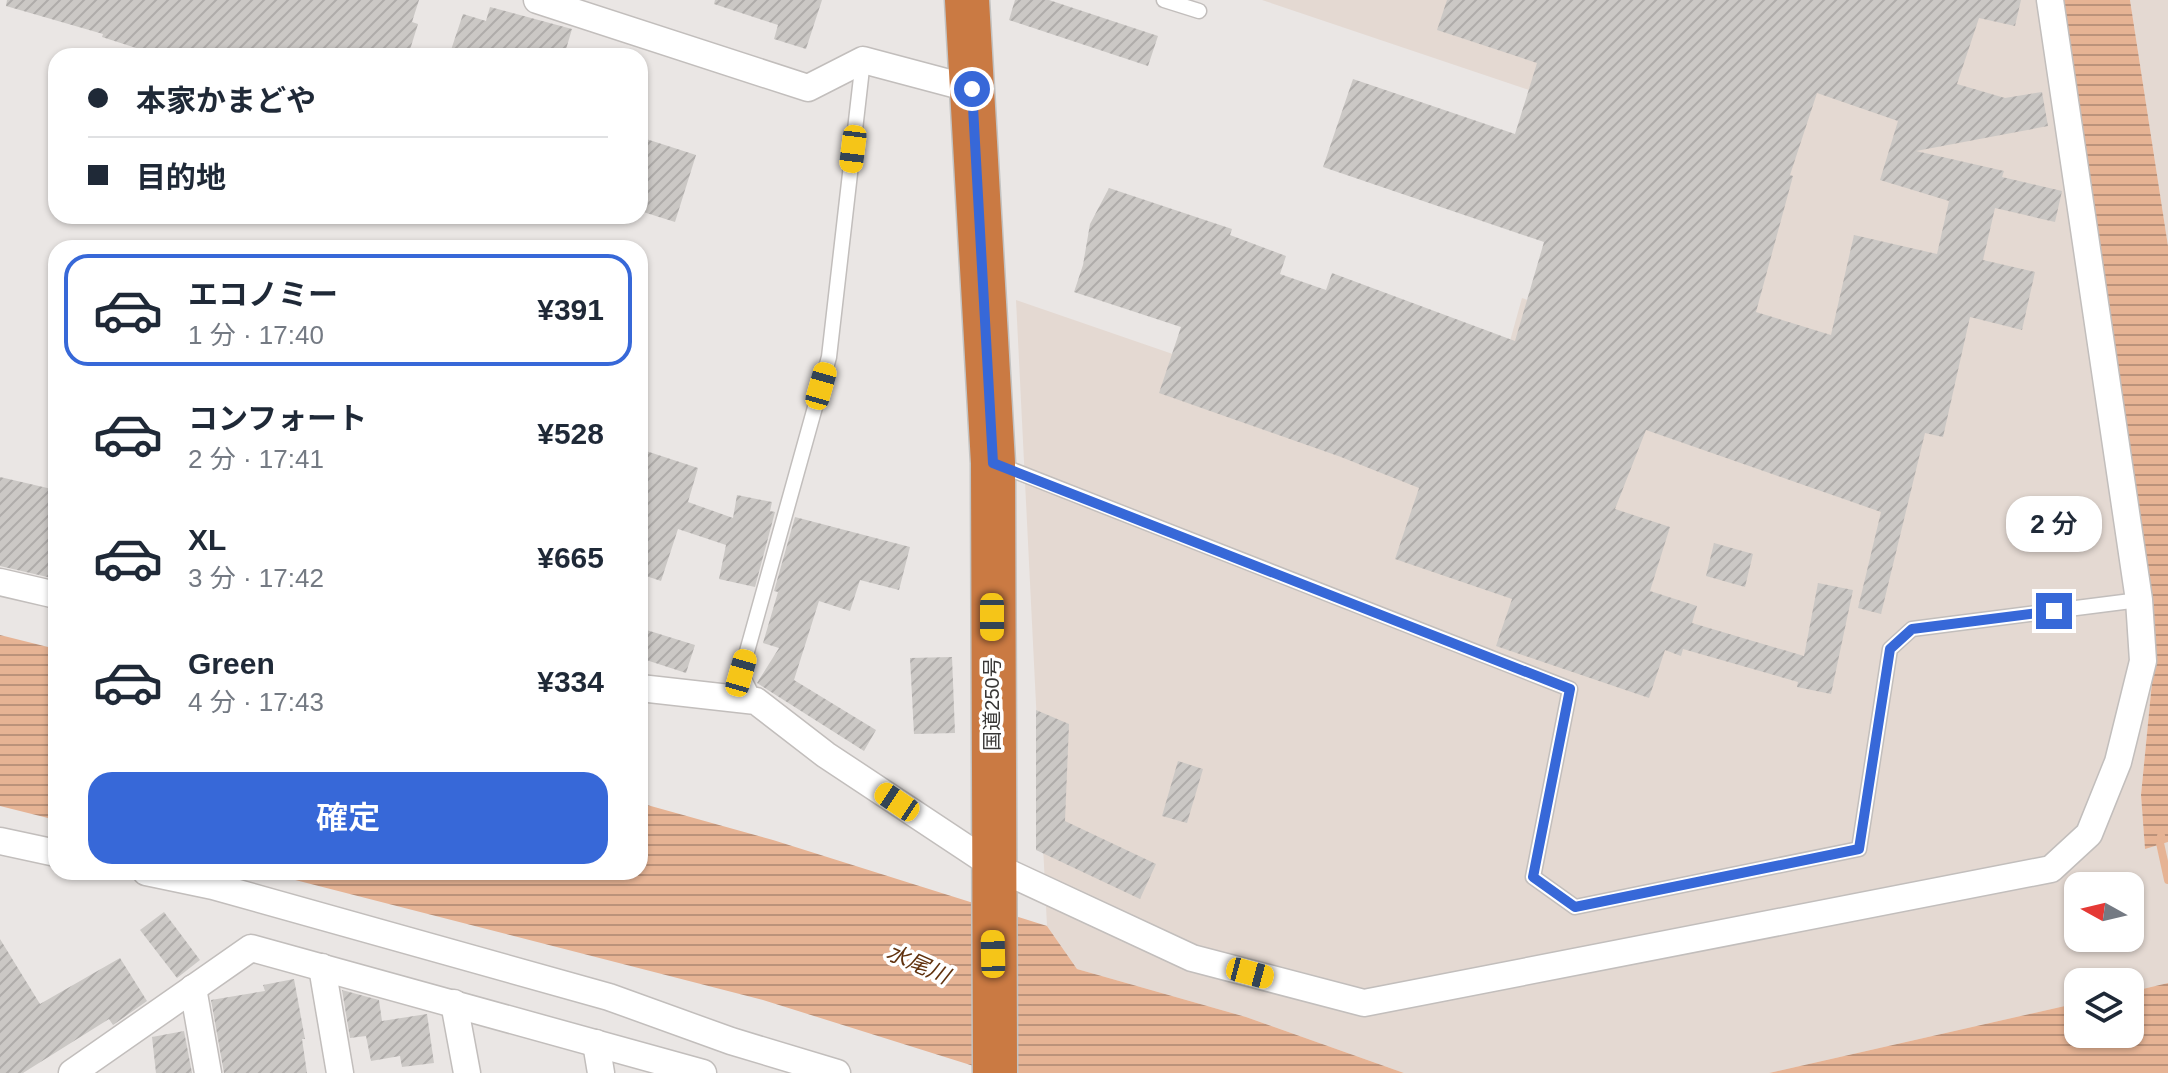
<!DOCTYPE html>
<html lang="ja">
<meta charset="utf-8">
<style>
:root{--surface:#fff;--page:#f6f6f7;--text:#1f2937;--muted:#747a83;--line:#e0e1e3;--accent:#3768d8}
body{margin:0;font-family:Arial,"Noto Sans JP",sans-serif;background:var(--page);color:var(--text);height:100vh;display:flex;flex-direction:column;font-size:30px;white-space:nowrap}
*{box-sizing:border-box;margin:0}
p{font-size:26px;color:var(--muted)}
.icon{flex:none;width:44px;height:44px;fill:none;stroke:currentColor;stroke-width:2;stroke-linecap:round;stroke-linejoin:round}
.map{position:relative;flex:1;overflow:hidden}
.side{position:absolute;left:48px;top:240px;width:600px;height:640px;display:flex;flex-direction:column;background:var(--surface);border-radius:24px;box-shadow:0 2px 6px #0004}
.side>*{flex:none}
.guide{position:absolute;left:48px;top:48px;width:600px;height:176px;border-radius:24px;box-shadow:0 2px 6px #0004;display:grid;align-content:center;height:176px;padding:0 40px;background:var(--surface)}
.needle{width:52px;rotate:278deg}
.tools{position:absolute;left:2064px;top:872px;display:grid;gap:16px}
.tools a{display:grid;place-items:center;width:80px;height:80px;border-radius:16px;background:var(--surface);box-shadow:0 2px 6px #0004;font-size:40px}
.end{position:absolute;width:36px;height:36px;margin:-18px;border:10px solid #3768d8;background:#fff;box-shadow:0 0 0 4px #fff}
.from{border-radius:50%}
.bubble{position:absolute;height:56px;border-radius:24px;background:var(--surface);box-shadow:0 2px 6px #0004;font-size:26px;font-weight:600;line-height:56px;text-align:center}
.car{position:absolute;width:24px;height:48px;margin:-24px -12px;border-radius:10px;box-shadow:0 0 6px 2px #0007;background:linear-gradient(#f5c518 24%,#345 0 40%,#f5c518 0 76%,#345 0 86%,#f5c518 0)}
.guide b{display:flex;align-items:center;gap:28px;height:76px;font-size:30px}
.guide b+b{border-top:2px solid var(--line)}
.guide i{width:20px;height:20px;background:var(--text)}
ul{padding:14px 0 0;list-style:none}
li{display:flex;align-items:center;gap:24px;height:112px;margin:0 16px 12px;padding:0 24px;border:4px solid transparent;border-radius:24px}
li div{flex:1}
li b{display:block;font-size:30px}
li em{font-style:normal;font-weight:600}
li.current{border-color:var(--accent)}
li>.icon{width:72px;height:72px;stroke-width:1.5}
.action{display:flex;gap:16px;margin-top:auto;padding:16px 40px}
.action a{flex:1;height:92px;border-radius:24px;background:var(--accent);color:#fff;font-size:32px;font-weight:600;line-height:92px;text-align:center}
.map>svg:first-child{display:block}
.built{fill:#e4d9d2;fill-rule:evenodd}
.water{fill:url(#water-rules)}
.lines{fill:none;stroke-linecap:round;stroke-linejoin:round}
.stream{stroke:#e6b394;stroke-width:8}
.building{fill:url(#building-hatch);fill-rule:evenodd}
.lane-casing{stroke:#c2bebc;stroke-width:17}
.street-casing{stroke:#c2bebc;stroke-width:29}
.highway-casing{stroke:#c3c3c2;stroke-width:47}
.lane{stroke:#fff;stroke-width:14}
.street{stroke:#fff;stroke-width:26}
.highway{stroke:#ca7a43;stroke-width:44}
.route{stroke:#3768d8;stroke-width:10}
.labels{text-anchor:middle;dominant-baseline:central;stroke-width:7;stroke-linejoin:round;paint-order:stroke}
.street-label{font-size:20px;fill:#383635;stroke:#fff}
.water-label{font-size:22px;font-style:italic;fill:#61320e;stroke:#fff}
</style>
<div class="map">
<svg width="2168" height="1073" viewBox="0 0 2168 1073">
<defs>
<pattern id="water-rules" width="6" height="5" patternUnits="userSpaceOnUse" patternTransform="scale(2)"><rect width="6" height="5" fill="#e6b394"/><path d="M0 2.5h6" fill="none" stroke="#bb927a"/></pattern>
<pattern id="building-hatch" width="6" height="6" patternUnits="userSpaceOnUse" patternTransform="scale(2)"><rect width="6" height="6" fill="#cbc8c5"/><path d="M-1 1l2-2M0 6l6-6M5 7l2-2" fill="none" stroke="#afacaa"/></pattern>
</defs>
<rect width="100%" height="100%" fill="#eae6e4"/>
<g class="built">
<path d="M1262,0H2055L2156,641L2141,795L2145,848L2168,842V983L2130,992V982H2078V1003L1769,1073H1404L1246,1017L1077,969L1047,926L1016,300L1477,459L1522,298L1698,357L1752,165ZM2078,886H2130V938H2078Z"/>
<polygon points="2130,0 2168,0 2168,246"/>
</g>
<g class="water">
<polygon points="2055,0 2130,0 2168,246 2168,842 2145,849 2141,795 2156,641"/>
<polygon points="0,635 56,649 56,820 0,806"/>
<polygon points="640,803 773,840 1047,926 1077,969 1246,1017 1404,1073 996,1073 763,1000 264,872 640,872"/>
<polygon points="2168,983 2168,1073 1769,1073 2078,1003 2078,1034 2130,1034 2130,992"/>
</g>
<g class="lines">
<polyline class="stream" points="2161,836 2160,843 2168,880"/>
</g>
<g class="building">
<polygon points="7,0 419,0 412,22 418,24 408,56 161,56 102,37 103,34 6,6"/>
<polygon points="715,0 822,0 806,49 774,39 778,25 714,4"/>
<polygon points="1015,0 1049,0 1158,36 1148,66 1009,20"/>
<path d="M1447,0H2021L2015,26L1979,18L1957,84L2005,98L2042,92L2048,126L1916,151L2004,171L2002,177L2062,191L2055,222L1995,208L1983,260L2035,272L2022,330L1970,317L1943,437L1925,433L1881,614L1858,608L1881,512L1646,430L1615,509L1670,527L1650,591L1697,606L1692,623L1804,656L1818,583L1853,590L1831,694L1797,687L1798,682L1683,649L1681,656L1665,650L1649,698L1496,646L1512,599L1395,559L1419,488L1341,457L1159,393L1181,327L1074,292L1083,265L1090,224L1109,188L1232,229L1230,235L1286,256L1280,274L1326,290L1332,273L1515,341L1544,242L1323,167L1353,79L1515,134L1537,63L1437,30ZM1817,93L1898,121L1880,180L1949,201L1937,254L1854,235L1831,335L1756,312L1793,176L1790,175Z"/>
<polygon points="490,7 572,29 564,56 449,56 463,14 486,21"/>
<polygon points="640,137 696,155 675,222 640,211"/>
<polygon points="640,449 698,468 688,502 733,518 737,495 772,502 770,511 775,512 755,587 719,579 726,545 678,529 661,581 640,574"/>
<polygon points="0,477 56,490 56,579 0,566"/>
<polygon points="795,517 910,547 899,590 860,580 850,611 819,601 794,680 876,730 864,751 757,683 779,648 763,643 778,592 774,591"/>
<polygon points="1714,543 1753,554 1745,587 1706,576"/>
<polygon points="640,628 695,645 686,673 640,658"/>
<polygon points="952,657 955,733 914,734 910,658"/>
<polygon points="1036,710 1069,724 1065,821 1156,864 1140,899 1036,850"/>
<polygon points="1178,761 1203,769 1187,823 1162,816"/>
<polygon points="164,912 200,960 177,978 140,930"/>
<polygon points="0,939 40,1004 120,958 147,1001 113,1025 109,1019 23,1073 0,1073"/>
<polygon points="294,979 305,1039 302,1039 307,1073 224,1073 211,1000 265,991 263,985"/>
<polygon points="342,990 379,1000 382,1021 427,1014 434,1063 402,1067 400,1056 371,1061 366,1036 350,1038"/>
<polygon points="184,1031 192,1073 156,1073 152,1037"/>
</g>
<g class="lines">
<g class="lane-casing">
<g id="lane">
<polyline points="1164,0 1199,11"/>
<polyline points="997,464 1570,689 1533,877 1575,907 1859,849 1890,649 1912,629 2139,600"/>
<polyline points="755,701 741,673 829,357 863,60"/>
</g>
</g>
<g class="street-casing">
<g id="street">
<polyline points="537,0 808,88 863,60 972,89"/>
<polyline points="0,582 56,595"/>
<polyline points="640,688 756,701 826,755 992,865 1192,958 1364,1003 2051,869 2089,834 2118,762 2143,661 2139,600 2050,0"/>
<polyline points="0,841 56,853"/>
<polyline points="146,872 213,886 609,997 731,1041 837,1073"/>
<polyline points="322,967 340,1073"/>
<polyline points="193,988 208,1073"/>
<polyline points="454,1003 467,1073"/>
<polyline points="596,1043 601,1073"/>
<polyline points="72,1073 251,948 703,1073"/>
</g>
</g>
<g class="highway-casing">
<polyline id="highway" points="967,0 993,463 995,1073"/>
</g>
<use href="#lane" class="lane"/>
<use href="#street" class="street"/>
<use href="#highway" class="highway"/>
</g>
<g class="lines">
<polyline class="route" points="972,89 993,463 1570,689 1533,877 1575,907 1859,849 1890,649 1912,629 2054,611"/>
</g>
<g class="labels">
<g class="street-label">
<text transform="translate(992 704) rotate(-90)">国道250号</text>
</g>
<g class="water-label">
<text transform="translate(918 964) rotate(24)">水尾川</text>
</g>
</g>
</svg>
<div class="tools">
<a><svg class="needle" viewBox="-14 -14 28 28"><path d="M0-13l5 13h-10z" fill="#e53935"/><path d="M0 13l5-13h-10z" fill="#747a83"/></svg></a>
<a><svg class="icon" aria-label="layers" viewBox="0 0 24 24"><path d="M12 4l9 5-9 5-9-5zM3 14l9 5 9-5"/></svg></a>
</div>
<i class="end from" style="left:972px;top:89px"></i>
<i class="end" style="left:2054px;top:611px"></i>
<div class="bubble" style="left:2006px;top:496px;width:96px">2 分</div>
<i class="car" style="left:853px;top:149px;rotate:187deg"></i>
<i class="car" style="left:821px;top:386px;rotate:16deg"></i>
<i class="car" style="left:992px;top:617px;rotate:180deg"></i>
<i class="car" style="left:741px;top:673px;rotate:16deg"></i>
<i class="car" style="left:897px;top:802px;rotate:304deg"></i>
<i class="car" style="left:993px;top:954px;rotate:359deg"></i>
<i class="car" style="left:1250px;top:973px;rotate:105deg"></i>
<div class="guide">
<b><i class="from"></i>本家かまどや</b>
<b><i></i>目的地</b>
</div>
<section class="side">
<ul>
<li class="current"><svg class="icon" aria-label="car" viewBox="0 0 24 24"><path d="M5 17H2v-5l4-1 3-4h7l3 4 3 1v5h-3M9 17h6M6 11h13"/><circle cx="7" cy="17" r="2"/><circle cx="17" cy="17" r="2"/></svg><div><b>エコノミー</b><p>1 分 · 17:40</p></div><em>¥391</em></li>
<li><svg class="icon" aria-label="car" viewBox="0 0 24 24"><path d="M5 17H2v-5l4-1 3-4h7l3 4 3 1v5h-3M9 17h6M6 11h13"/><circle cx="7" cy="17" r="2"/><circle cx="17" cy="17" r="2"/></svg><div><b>コンフォート</b><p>2 分 · 17:41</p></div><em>¥528</em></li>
<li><svg class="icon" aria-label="car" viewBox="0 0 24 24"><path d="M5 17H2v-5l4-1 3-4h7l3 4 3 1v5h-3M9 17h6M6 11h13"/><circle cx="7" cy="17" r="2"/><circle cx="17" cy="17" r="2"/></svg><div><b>XL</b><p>3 分 · 17:42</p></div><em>¥665</em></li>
<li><svg class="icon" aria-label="car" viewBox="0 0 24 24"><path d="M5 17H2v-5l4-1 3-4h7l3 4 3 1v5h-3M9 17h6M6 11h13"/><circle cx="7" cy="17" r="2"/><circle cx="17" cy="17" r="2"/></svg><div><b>Green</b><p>4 分 · 17:43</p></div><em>¥334</em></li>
</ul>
<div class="action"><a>確定</a></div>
</section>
</div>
